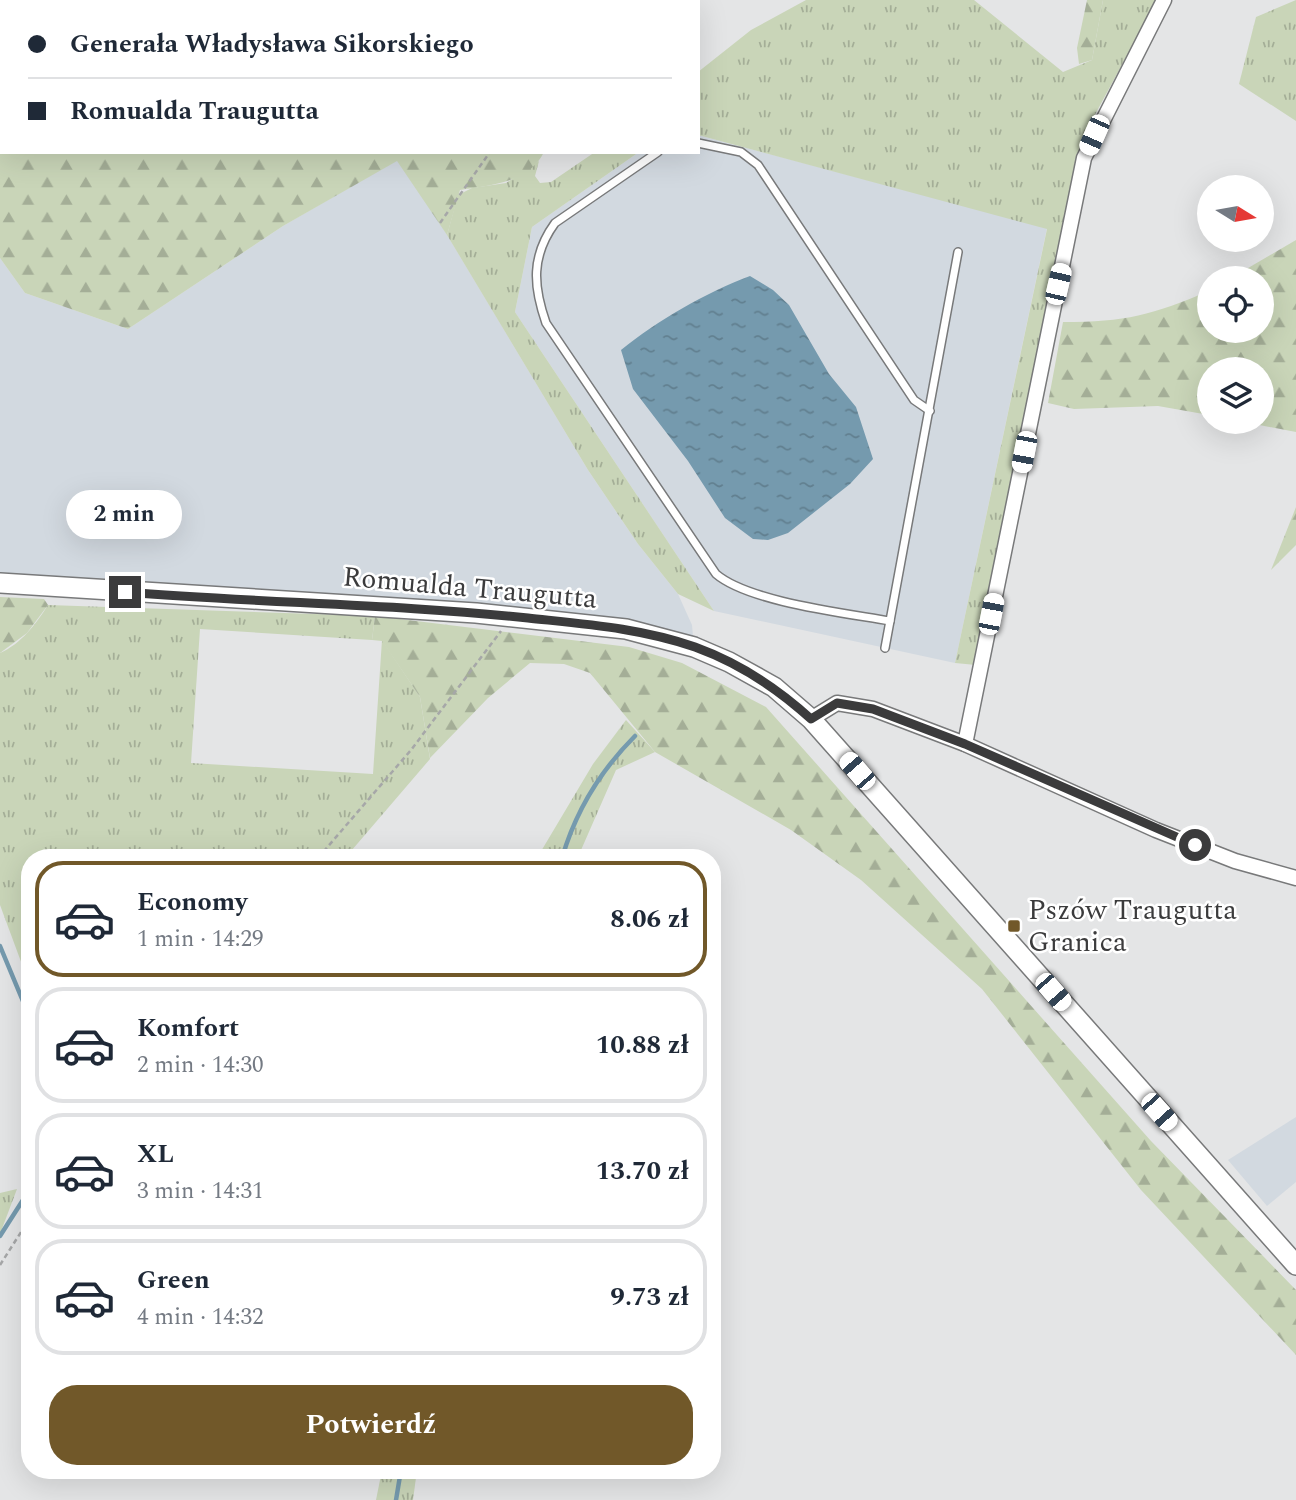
<!DOCTYPE html>
<html lang="pl">
<meta charset="utf-8">
<style>
:root{--surface:#fff;--page:#f6f6f7;--text:#1f2937;--muted:#747a83;--line:#e0e1e3;--accent:#715829}
body{margin:0;font-family:Spectral,serif;background:var(--page);color:var(--text);height:100vh;display:flex;flex-direction:column;font-size:26px;white-space:nowrap}
*{box-sizing:border-box;margin:0}
p{font-size:23px;color:var(--muted)}
.icon{flex:none;width:38px;height:38px;fill:none;stroke:currentColor;stroke-width:2;stroke-linecap:round;stroke-linejoin:round}
.map{position:relative;flex:1;overflow:hidden}
.details{position:absolute;left:21px;top:849px;width:700px;height:630px;display:flex;flex-direction:column;background:var(--surface);border-radius:28px;box-shadow:0 7px 28px #0002}
.details>*{flex:none}
.banner{position:absolute;left:0px;top:0px;width:700px;height:154px;box-shadow:0 7px 28px #0002;display:grid;align-content:center;height:154px;padding:0 28px;background:var(--surface)}
.needle{width:46px;rotate:101deg}
.buttons{position:absolute;left:1197px;top:175px;display:grid;gap:14px}
.buttons a{display:grid;place-items:center;width:77px;height:77px;border-radius:50%;background:var(--surface);box-shadow:0 7px 28px #0002;font-size:35px}
.end{position:absolute;width:32px;height:32px;margin:-16px;border:9px solid #3b3b3c;background:#fff;box-shadow:0 0 0 4px #fff}
.from{border-radius:50%}
.bubble{position:absolute;height:49px;border-radius:24px;background:var(--surface);box-shadow:0 7px 28px #0002;font-size:23px;font-weight:700;line-height:49px;text-align:center}
.car{position:absolute;width:21px;height:42px;margin:-21px -10px;border-radius:9px;box-shadow:0 0 5px 2px #0007;background:linear-gradient(#fff 24%,#345 0 40%,#fff 0 76%,#345 0 86%,#fff 0)}
.banner b{display:flex;align-items:center;gap:24px;height:66px;font-size:26px}
.banner b+b{border-top:2px solid var(--line)}
.banner i{width:18px;height:18px;background:var(--text)}
ul{padding:12px 0 0;list-style:none}
li{display:flex;align-items:center;gap:21px;height:116px;margin:0 14px 10px;padding:0 14px;border:4px solid var(--line);border-radius:28px}
li div{flex:1}
li b{display:block;font-size:26px}
li em{font-style:normal;font-weight:700}
li.active{border-color:var(--accent)}
li>.icon{width:63px;height:63px;stroke-width:1.5}
.button{display:flex;gap:14px;margin-top:auto;padding:14px 28px}
.button a{flex:1;height:80px;border-radius:28px;background:var(--accent);color:#fff;font-size:28px;font-weight:700;line-height:80px;text-align:center}
.map>svg:first-child{display:block}
.built{fill:#d2d9e0}
.grass{fill:url(#grass-tufts)}
.forest{fill:url(#forest-firs)}
.water{fill:url(#water-ripples)}
.lines{fill:none;stroke-linecap:round;stroke-linejoin:round}
.stream{stroke:#759aae;stroke-width:4.5}
.lane-casing{stroke:#78797a;stroke-width:10}
.street-casing{stroke:#78797a;stroke-width:17}
.secondary-casing{stroke:#78797a;stroke-width:22}
.path{stroke:#a6a7a8;stroke-width:2.5;stroke-dasharray:5 3.5;stroke-linecap:butt}
.lane{stroke:#fff;stroke-width:7}
.street{stroke:#fff;stroke-width:14}
.secondary{stroke:#fff;stroke-width:19}
.route{stroke:#3b3b3c;stroke-width:9}
.poi-dot{fill:#715829;stroke:#fff;stroke-width:2.5}
.labels{text-anchor:middle;dominant-baseline:central;stroke-width:5;stroke-linejoin:round;paint-order:stroke}
.street-label{font-size:28px;fill:#3b3b3c;stroke:#fff}
.poi-label{font-size:28px;fill:#3b3b3c;stroke:#fff;text-anchor:start}
</style>
<div class="map">
<svg width="1296" height="1500" viewBox="0 0 1296 1500">
<defs>
<pattern id="grass-tufts" width="24" height="20" patternUnits="userSpaceOnUse" patternTransform="scale(1.75)"><rect width="24" height="20" fill="#c9d5b8"/><path d="M3 7l-1-3M5 7V3M7 7l1-3M15 17l-1-3M17 17v-4M19 17l1-3" fill="none" stroke="#a4ae97"/></pattern>
<pattern id="forest-firs" width="22" height="20" patternUnits="userSpaceOnUse" patternTransform="scale(1.75)"><rect width="22" height="20" fill="#c9d5b8"/><path d="M5 1l3.5 6h-7zM16 11l3.5 6h-7z" fill="#a4ae97"/></pattern>
<pattern id="water-ripples" width="26" height="14" patternUnits="userSpaceOnUse" patternTransform="scale(1.75)"><rect width="26" height="14" fill="#759aae"/><path d="M2 4q2-2 4 0t4 0M15 11q2-2 4 0t4 0" fill="none" stroke="#617f8f"/></pattern>
</defs>
<rect width="100%" height="100%" fill="#e4e5e6"/>
<g class="built">
<polygon points="698,135 1047,228 955,663 714,611 515,312 532,227 639,152 698,152"/>
<polygon points="397,160 440,223 588,470 638,544 678,594 692,625 694,647 626,629 0,583 0,258 25,293 128,329 283,226"/>
<polygon points="1296,1117 1296,1182 1267,1206 1228,1160"/>
</g>
<g class="grass">
<polygon points="806,0 974,0 1063,72 1092,60 1103,0 1157,0 1091,122 1076,158 976,665 955,663 1047,229 698,135 698,72 751,30"/>
<polygon points="1296,0 1296,121 1239,84 1256,17"/>
<polygon points="595,152 639,152 532,227 515,312 714,611 678,594 638,544 588,470 447,235 458,195 472,188 506,183 539,161 535,176 540,183 551,182"/>
<path d="M48,605L375,616L372,640L200,629L191,763L373,774L382,640L420,697L430,759L346,857L30,858V986L0,905V653C21,644 36,624 48,605Z"/>
<polygon points="626,720 655,752 616,770 578,857 537,858 593,764"/>
<polygon points="17,1189 0,1234 0,1193"/>
<polygon points="382,1470 417,1470 413,1500 376,1500"/>
</g>
<g class="forest">
<path d="M0,0H620L2,2V152H544C529,183 490,185 460,190L447,235L397,161L283,226L128,329L25,293L0,258Z"/>
<polygon points="1087,0 1103,0 1092,60 1079,64 1077,48"/>
<path d="M1296,240V432L1244,422H1262V369H1209V415L1158,406L1074,409L1048,403L1063,322C1126,322 1152,315 1209,291V331H1262V278H1231Z"/>
<polygon points="1296,507 1296,545 1271,570"/>
<polygon points="0,597 44,599 48,605 27,633 0,653"/>
<polygon points="375,616 629,647 682,663 766,707 1151,1141 1296,1290 1296,1355 1141,1190 982,989 861,880 791,830 655,752 590,673 564,664 530,663 488,698 430,758 420,697 382,641 372,640"/>
</g>
<path class="water" d="M750,276L773,290L789,305L829,374L856,407L873,459L850,484L788,533L768,540L753,539L725,518L688,461L633,389L621,350C658,320 705,293 750,276Z"/>
<g class="lines">
<g class="stream">
<path d="M562,858C576,810 600,771 635,736"/>
<polyline points="0,946 30,1018"/>
<polyline points="0,1236 30,1189"/>
<polyline points="396,1500 401,1470"/>
</g>
<g class="lane-casing">
<g id="lane">
<polyline points="698,143 741,152 758,165 914,400 930,411"/>
<path d="M658,152L555,223C531,256 533,286 546,323L716,574C749,602 845,613 890,621"/>
<polyline points="885,648 958,252"/>
</g>
</g>
<g class="street-casing">
<g id="street">
<polyline points="811,719 837,703 873,709 965,744 1156,830 1235,861 1296,878"/>
<polyline points="965,744 1084,158 1164,0"/>
</g>
</g>
<g class="secondary-casing">
<polyline id="secondary" points="0,583 476,613 626,629 694,647 729,662 774,687 811,719 1296,1265"/>
</g>
<g class="path">
<polyline points="603,2 605,0"/>
<polyline points="440,223 490,152"/>
<polyline points="318,858 411,750 501,631"/>
<polyline points="0,1265 30,1218"/>
</g>
<use href="#lane" class="lane"/>
<use href="#street" class="street"/>
<use href="#secondary" class="secondary"/>
</g>
<g class="lines">
<path class="route" d="M125,592C259,603 394,604 528,618C584,624 641,628 695,647C739,663 776,687 811,719L837,703L873,709L965,744L1195,845"/>
</g>
<rect class="poi-dot" x="1007" y="919" width="14" height="14" rx="3.5"/>
<g class="labels">
<g class="street-label">
<text transform="translate(470 588) rotate(5)">Romualda Traugutta</text>
</g>
<g class="poi-label">
<text x="1028" y="910">Pszów Traugutta<tspan x="1028" dy="32">Granica</tspan></text>
</g>
</g>
</svg>
<div class="buttons">
<a><svg class="needle" viewBox="-14 -14 28 28"><path d="M0-13l5 13h-10z" fill="#e53935"/><path d="M0 13l5-13h-10z" fill="#747a83"/></svg></a>
<a><svg class="icon" aria-label="locate" viewBox="0 0 24 24"><circle cx="12" cy="12" r="6"/><path d="M12 2v4M12 18v4M2 12h4M18 12h4"/></svg></a>
<a><svg class="icon" aria-label="layers" viewBox="0 0 24 24"><path d="M12 4l9 5-9 5-9-5zM3 14l9 5 9-5"/></svg></a>
</div>
<i class="end from" style="left:1195px;top:845px"></i>
<i class="end" style="left:125px;top:592px"></i>
<div class="bubble" style="left:66px;top:490px;width:116px">2 min</div>
<i class="car" style="left:1094px;top:135px;rotate:204deg"></i>
<i class="car" style="left:1058px;top:284px;rotate:13deg"></i>
<i class="car" style="left:1024px;top:452px;rotate:191deg"></i>
<i class="car" style="left:991px;top:614px;rotate:11deg"></i>
<i class="car" style="left:857px;top:771px;rotate:319deg"></i>
<i class="car" style="left:1053px;top:992px;rotate:139deg"></i>
<i class="car" style="left:1159px;top:1112px;rotate:138deg"></i>
<div class="banner">
<b><i class="from"></i>Generała Władysława Sikorskiego</b>
<b><i></i>Romualda Traugutta</b>
</div>
<section class="details">
<ul>
<li class="active"><svg class="icon" aria-label="car" viewBox="0 0 24 24"><path d="M5 17H2v-5l4-1 3-4h7l3 4 3 1v5h-3M9 17h6M6 11h13"/><circle cx="7" cy="17" r="2"/><circle cx="17" cy="17" r="2"/></svg><div><b>Economy</b><p>1 min · 14:29</p></div><em>8.06 zł</em></li>
<li><svg class="icon" aria-label="car" viewBox="0 0 24 24"><path d="M5 17H2v-5l4-1 3-4h7l3 4 3 1v5h-3M9 17h6M6 11h13"/><circle cx="7" cy="17" r="2"/><circle cx="17" cy="17" r="2"/></svg><div><b>Komfort</b><p>2 min · 14:30</p></div><em>10.88 zł</em></li>
<li><svg class="icon" aria-label="car" viewBox="0 0 24 24"><path d="M5 17H2v-5l4-1 3-4h7l3 4 3 1v5h-3M9 17h6M6 11h13"/><circle cx="7" cy="17" r="2"/><circle cx="17" cy="17" r="2"/></svg><div><b>XL</b><p>3 min · 14:31</p></div><em>13.70 zł</em></li>
<li><svg class="icon" aria-label="car" viewBox="0 0 24 24"><path d="M5 17H2v-5l4-1 3-4h7l3 4 3 1v5h-3M9 17h6M6 11h13"/><circle cx="7" cy="17" r="2"/><circle cx="17" cy="17" r="2"/></svg><div><b>Green</b><p>4 min · 14:32</p></div><em>9.73 zł</em></li>
</ul>
<div class="button"><a>Potwierdź</a></div>
</section>
</div>
